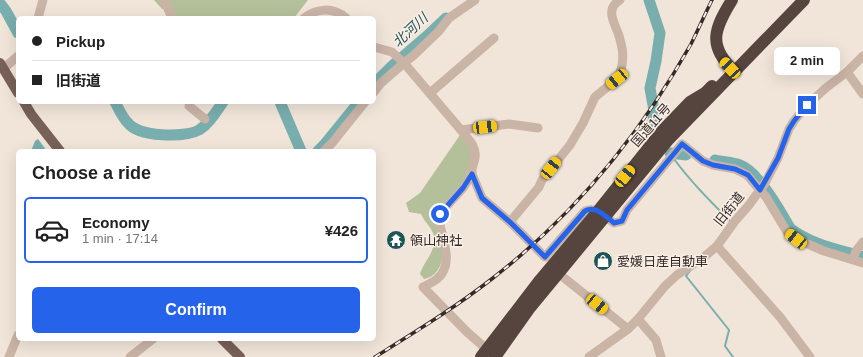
<!DOCTYPE html>
<meta charset="utf-8">
<style>
:root{--surface:#fff;--page:#f2f2f2;--text:#222;--muted:#767676;--line:#e0e0e0;--accent:#2563eb}
body{margin:0;font-family:Arial,"Noto Sans JP",sans-serif;background:var(--page);color:var(--text);height:100vh;display:flex;flex-direction:column;font-size:15px;white-space:nowrap}
*{box-sizing:border-box;margin:0}
p{font-size:13px;color:var(--muted)}
.icon{flex:none;width:22px;height:22px;fill:none;stroke:currentColor;stroke-width:2;stroke-linecap:round;stroke-linejoin:round}
.map{position:relative;flex:1;overflow:hidden}
.sheet{position:absolute;left:16px;top:149px;width:360px;height:192px;display:flex;flex-direction:column;background:var(--surface);border-radius:6px;box-shadow:0 4px 16px #0002}
.sheet>*{flex:none}
.top-card{position:absolute;left:16px;top:16px;width:360px;height:88px;border-radius:6px;box-shadow:0 4px 16px #0002;display:grid;align-content:center;height:88px;padding:0 16px;background:var(--surface)}
.end{position:absolute;width:18px;height:18px;margin:-9px;border:5px solid #2563eb;background:#fff;box-shadow:0 0 0 2px #fff}
.from{border-radius:50%}
.bubble{position:absolute;height:28px;border-radius:6px;background:var(--surface);box-shadow:0 4px 16px #0002;font-size:13px;font-weight:600;line-height:28px;text-align:center}
.car{position:absolute;width:12px;height:24px;margin:-12px -6px;border-radius:5px;box-shadow:0 0 3px 1px #0007;background:linear-gradient(#f5c518 24%,#345 0 40%,#f5c518 0 76%,#345 0 86%,#f5c518 0)}
.top-card b{display:flex;align-items:center;gap:14px;height:38px;font-size:15px}
.top-card b+b{border-top:1px solid var(--line)}
.top-card i{width:10px;height:10px;background:var(--text)}
ul{padding:0;list-style:none}
li{display:flex;align-items:center;gap:12px;height:66px;margin:0 8px 6px;padding:0 8px;border:2px solid transparent;border-radius:6px}
li div{flex:1}
li b{display:block;font-size:15px}
li em{font-style:normal;font-weight:600}
li.selected{border-color:var(--accent)}
li>.icon{width:36px;height:36px;stroke-width:1.5}
h2{padding:0 16px;font-size:18px;line-height:48px}
.cta{display:flex;gap:8px;margin-top:auto;padding:8px 16px}
.cta a{flex:1;height:46px;border-radius:6px;background:var(--accent);color:#fff;font-size:16px;font-weight:600;line-height:46px;text-align:center}
.map>svg:first-child{display:block}
.green{fill:#b4c09a}
.water{fill:#79aeae}
.lines{fill:none;stroke-linecap:round;stroke-linejoin:round}
.stream{stroke:#79aeae;stroke-width:2}
.river{stroke:#79aeae;stroke-width:11}
.minor{stroke:#c9b4a6;stroke-width:9}
.major{stroke:#776158;stroke-width:10}
.highway{stroke:#56443e;stroke-width:12}
.rail-casing{stroke:#352a27;stroke-width:3.5}
.rail{stroke:#f9efe6;stroke-width:2;stroke-dasharray:6;stroke-linecap:butt}
.route{stroke:#2563eb;stroke-width:5}
.labels{text-anchor:middle;dominant-baseline:central;stroke-width:3;stroke-linejoin:round;paint-order:stroke}
.street-label{font-size:13px;fill:#352a27;stroke:#f9efe6}
.poi-label{font-size:13px;fill:#352a27;stroke:#f9efe6;text-anchor:start}
.water-label{font-size:14px;font-style:italic;fill:#1d5456;stroke:#f9efe6}
</style>
<div class="map">
<svg width="863" height="357" viewBox="0 0 863 357">
<rect width="100%" height="100%" fill="#f1e5d9"/>
<g class="green">
<polygon points="154,0 308,0 294,18 178,18 168,8 162,9"/>
<path d="M460,135C473,148 475,158 466,175L467,178L442,205C443,226 452,274 424,279L420,274C423,262 439,249 433,233C430,226 424,221 421,214L409,212L406,203L420,193Z"/>
</g>
<polygon class="water" points="38,139 47,151 31,151 35,141"/>
<g class="lines">
<g class="stream">
<path d="M674,159C691,182 711,202 731,222"/>
<polyline points="690,271 686,276 729,330 725,346 733,357"/>
</g>
<g class="river">
<polyline points="649,0 660,33 656,61 650,88 654,111 653,123"/>
<polyline points="0,3 6,11 18,33"/>
<polyline points="374,84 392,66 427,36 446,18"/>
<path d="M115,102C119,109 122,117 128,123C139,137 184,138 199,130C209,124 216,112 223,102"/>
<polyline points="280,102 301,151"/>
<polyline points="318,151 324,145 359,102"/>
<polyline points="670,153 686,155"/>
<path d="M715,160C723,162 732,162 740,165C758,171 781,212 790,228C812,245 838,249 863,257"/>
</g>
<g class="minor">
<polyline points="164,0 172,18"/>
<path d="M620,0C605,9 614,22 618,33C620,38 621,43 622,48C624,58 622,71 617,79L595,97L583,123L570,145L542,180L539,187L510,222L545,257L585,211C596,206 606,217 614,223L622,221L627,210L682,144L703,161L713,165L735,169L747,175L766,197L787,232L796,239L824,251L863,263"/>
<polyline points="38,18 43,0"/>
<path d="M304,18C317,8 333,7 346,18"/>
<polyline points="374,47 392,52 404,63 381,83 374,92"/>
<polyline points="3,69 18,56"/>
<polyline points="847,72 863,94"/>
<polyline points="430,93 494,38"/>
<polyline points="190,102 189,106 205,119"/>
<polyline points="461,130 404,63 414,55 439,31 449,18 475,0"/>
<polyline points="324,151 333,142 365,102"/>
<path d="M472,174L463,188L444,209L440,214L439,220C442,239 455,264 437,279C433,282 427,285 423,287L467,332L491,353"/>
<path d="M510,222L482,198L472,174C471,168 474,164 475,158C477,146 467,138 461,130L509,124L538,128"/>
<polyline points="717,246 780,317 810,357"/>
<polyline points="853,259 856,251 863,242"/>
<polyline points="558,273 628,329"/>
<polyline points="638,319 656,340 661,357"/>
<polyline points="9,357 18,335"/>
<polyline points="130,357 153,339"/>
<polyline points="589,357 628,329 638,319 665,286 677,275 704,257 717,246 735,221 749,205 765,183 778,158 789,129 794,121 807,105 827,87 847,72 863,56"/>
</g>
<g class="major">
<polyline points="0,63 18,93"/>
<polyline points="24,102 31,114 60,151"/>
<polyline points="222,339 240,357"/>
</g>
<g class="highway">
<path d="M732,0C714,29 707,46 735,72"/>
<polyline points="481,357 540,280 598,211 662,131 690,102 705,93 712,86"/>
<polyline points="495,357 529,309 669,139 804,0"/>
</g>
<g class="rail-casing">
<path id="rail" d="M375,357C415,332 456,307 493,278C574,215 641,133 691,44C698,30 705,14 712,0"/>
</g>
<use href="#rail" class="rail"/>
</g>
<g class="lines">
<path class="route" d="M440,214L463,188L472,174L482,198L510,222L545,257L585,211C596,205 606,217 614,223L622,221L627,210L682,144L703,161L713,165L735,169L748,175L760,190L778,158L789,129L794,121L807,105"/>
</g>
<defs>
<g id="temple-disc" transform="scale(1)"><circle r="9.5" fill="#1d5456" stroke="#f9efe6"/><path d="M0-6L5-2H3V0L6.5 2.5H4V6H1.5V3h-3V6H-4V2.5H-6.5L-3 0V-2H-5Z" fill="#fff"/></g>
<g id="shop-disc" transform="scale(1)"><circle r="9.5" fill="#1d5456" stroke="#f9efe6"/><path d="M-5-2.5h2.3a2.7 3.5 0 0 1 5.4 0H5L5.5 6h-11ZM-1.5-2.5h3a1.5 2.3 0 0 0-3 0Z" fill="#fff"/></g>
</defs>
<g fill-rule="evenodd">
<use href="#temple-disc" x="396" y="240"/>
<use href="#shop-disc" x="603" y="261"/>
</g>
<g class="labels">
<g class="street-label">
<text transform="translate(651 125) rotate(-49)">国道11号</text>
<text transform="translate(729 209) rotate(-51)">旧街道</text>
</g>
<g class="poi-label">
<text x="410" y="240">領山神社</text>
<text x="617" y="261">愛媛日産自動車</text>
</g>
<g class="water-label">
<text transform="translate(410 30) rotate(-43)">北河川</text>
</g>
</g>
</svg>
<i class="end from" style="left:440px;top:214px"></i>
<i class="end" style="left:807px;top:105px"></i>
<div class="bubble" style="left:774px;top:47px;width:66px">2 min</div>
<i class="car" style="left:730px;top:68px;rotate:317deg"></i>
<i class="car" style="left:617px;top:79px;rotate:231deg"></i>
<i class="car" style="left:485px;top:127px;rotate:83deg"></i>
<i class="car" style="left:551px;top:168px;rotate:38deg"></i>
<i class="car" style="left:625px;top:176px;rotate:39deg"></i>
<i class="car" style="left:796px;top:239px;rotate:308deg"></i>
<i class="car" style="left:597px;top:304px;rotate:129deg"></i>
<div class="top-card">
<b><i class="from"></i>Pickup</b>
<b><i></i>旧街道</b>
</div>
<section class="sheet">
<h2>Choose a ride</h2>
<ul>
<li class="selected"><svg class="icon" aria-label="car" viewBox="0 0 24 24"><path d="M5 17H2v-5l4-1 3-4h7l3 4 3 1v5h-3M9 17h6M6 11h13"/><circle cx="7" cy="17" r="2"/><circle cx="17" cy="17" r="2"/></svg><div><b>Economy</b><p>1 min · 17:14</p></div><em>¥426</em></li>
</ul>
<div class="cta"><a>Confirm</a></div>
</section>
</div>
